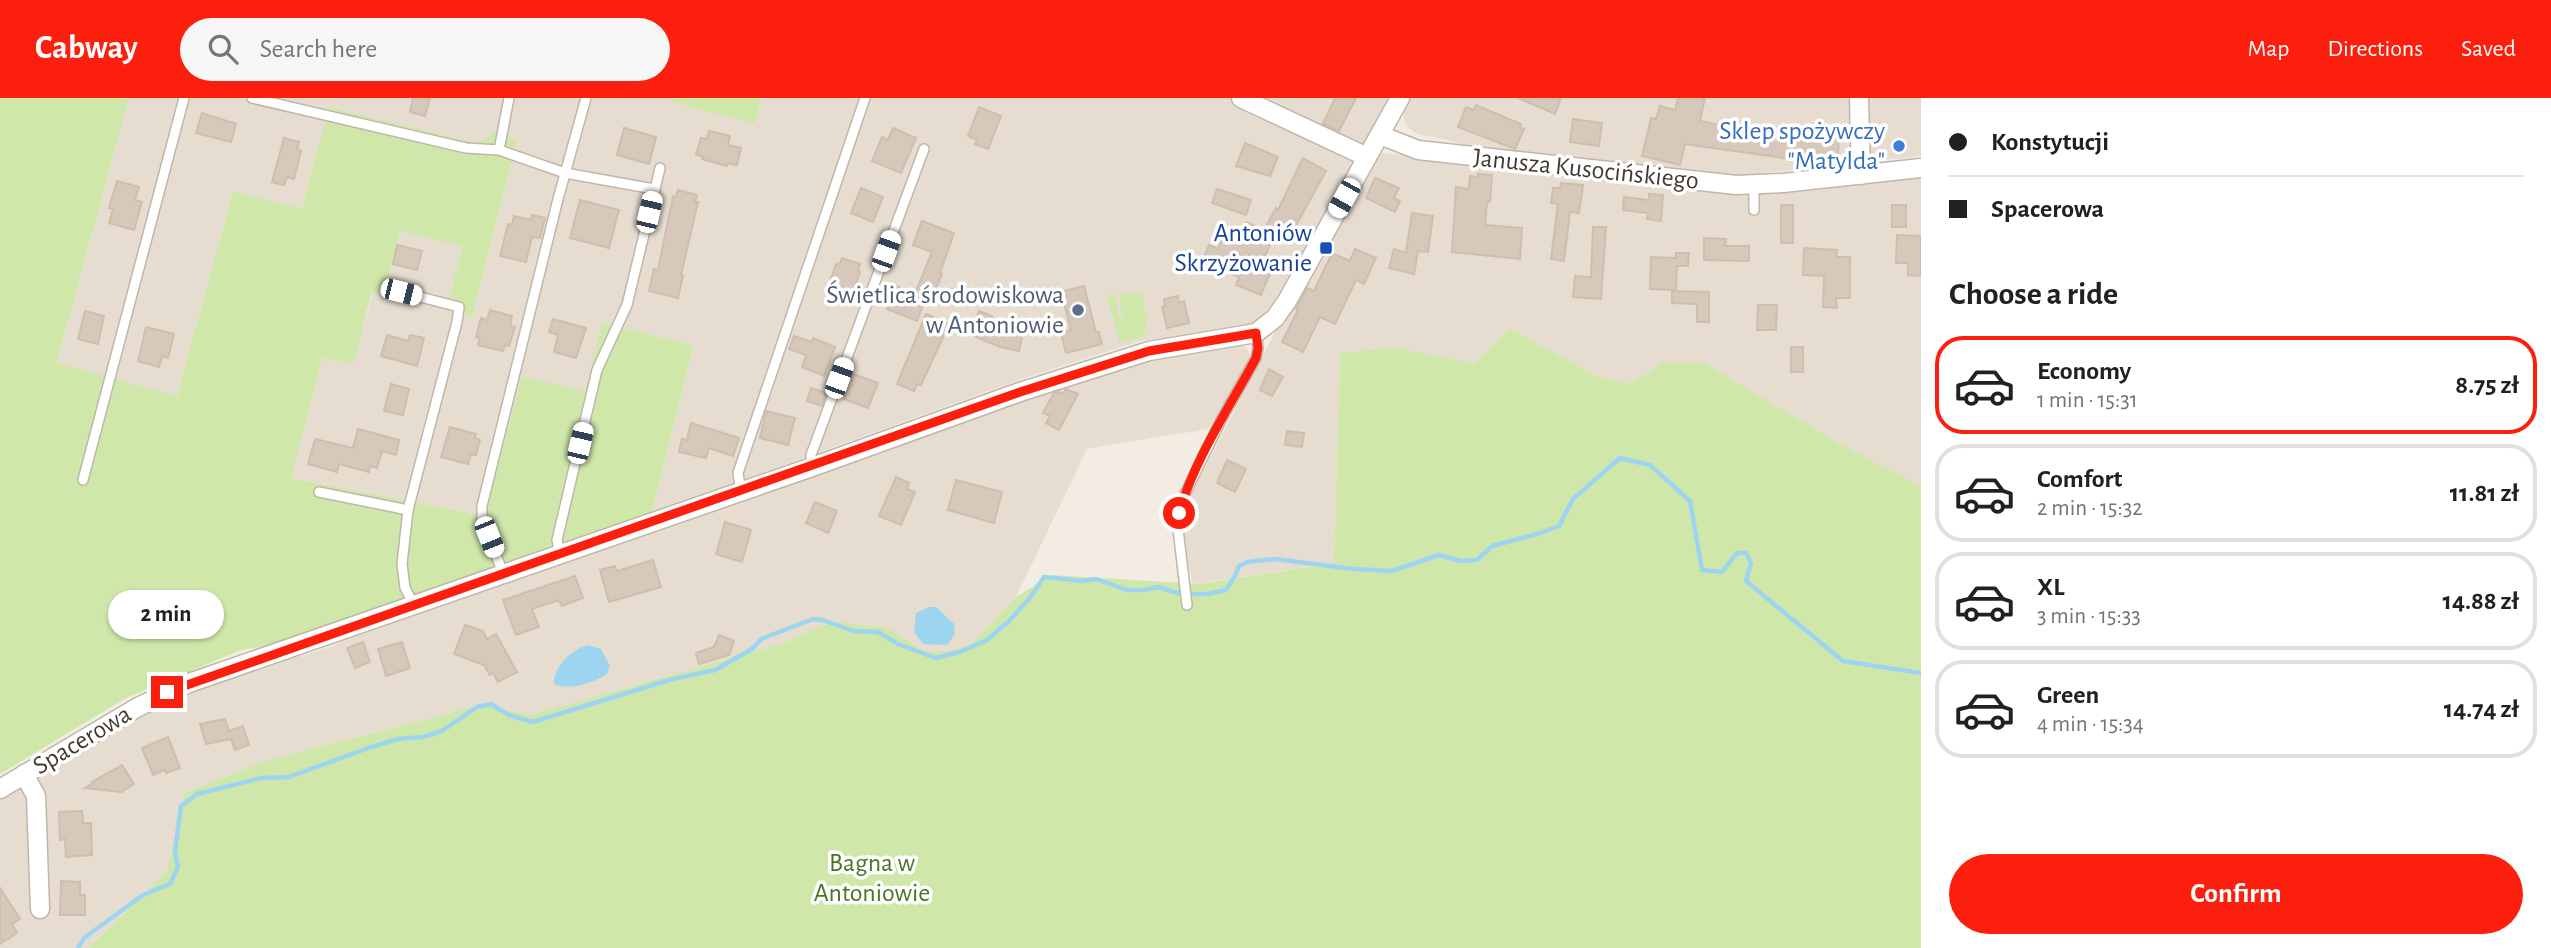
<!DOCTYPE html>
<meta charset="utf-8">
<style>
:root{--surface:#fff;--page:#f6f6f6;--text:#202124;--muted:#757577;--line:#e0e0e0;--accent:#fd1f0e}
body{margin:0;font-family:"Alegreya Sans",sans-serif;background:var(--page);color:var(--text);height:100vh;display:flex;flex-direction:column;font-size:26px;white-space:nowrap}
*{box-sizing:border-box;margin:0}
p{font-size:23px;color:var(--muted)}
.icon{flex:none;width:38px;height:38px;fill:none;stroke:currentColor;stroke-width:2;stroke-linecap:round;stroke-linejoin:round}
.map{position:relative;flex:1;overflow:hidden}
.drawer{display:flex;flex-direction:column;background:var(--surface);width:630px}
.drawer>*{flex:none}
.hud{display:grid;align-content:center;height:154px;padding:0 28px;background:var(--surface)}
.end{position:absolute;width:32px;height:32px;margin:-16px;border:9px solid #fd1f0e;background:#fff;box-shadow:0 0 0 4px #fff}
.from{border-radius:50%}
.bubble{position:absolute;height:49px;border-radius:24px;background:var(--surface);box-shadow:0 2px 5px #0004;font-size:23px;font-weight:700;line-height:49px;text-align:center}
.car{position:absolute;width:21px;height:42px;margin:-21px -10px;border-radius:9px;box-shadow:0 0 5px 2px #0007;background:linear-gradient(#fff 24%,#345 0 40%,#fff 0 76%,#345 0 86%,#fff 0)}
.hud b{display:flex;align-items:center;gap:24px;height:66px;font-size:26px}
.hud b+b{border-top:2px solid var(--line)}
.hud i{width:18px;height:18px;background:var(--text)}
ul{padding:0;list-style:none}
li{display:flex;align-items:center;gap:21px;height:98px;margin:0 14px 10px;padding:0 14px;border:4px solid var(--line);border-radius:28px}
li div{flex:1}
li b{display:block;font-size:26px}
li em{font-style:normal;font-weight:700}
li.active{border-color:var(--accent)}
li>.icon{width:63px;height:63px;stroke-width:1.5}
h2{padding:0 28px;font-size:32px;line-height:84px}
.button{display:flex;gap:14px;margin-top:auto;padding:14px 28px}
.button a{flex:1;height:80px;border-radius:42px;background:var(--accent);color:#fff;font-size:28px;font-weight:700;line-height:80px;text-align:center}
header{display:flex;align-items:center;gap:42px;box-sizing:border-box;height:98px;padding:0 35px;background:var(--accent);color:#fff}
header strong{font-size:33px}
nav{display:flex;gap:38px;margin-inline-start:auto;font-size:24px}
.search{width:490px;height:63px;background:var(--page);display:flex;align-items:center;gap:18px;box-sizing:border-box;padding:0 24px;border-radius:38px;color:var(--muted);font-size:26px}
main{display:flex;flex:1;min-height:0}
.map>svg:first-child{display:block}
.residential{fill:#e6ddd0}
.green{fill:#d0e7aa}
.water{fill:#9dd5f0}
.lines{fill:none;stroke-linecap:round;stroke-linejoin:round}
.stream{stroke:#9dd5f0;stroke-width:4.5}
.building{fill:#d6c9bb;stroke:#cebeab;stroke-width:2}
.lane-casing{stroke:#c0b6a8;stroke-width:12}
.street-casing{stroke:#c0b6a8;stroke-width:21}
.lane{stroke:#fff;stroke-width:9}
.street{stroke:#fff;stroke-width:18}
.route{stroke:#fd1f0e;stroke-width:9}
.shop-dot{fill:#3f7fe0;stroke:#fff;stroke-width:2.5}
.transit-dot{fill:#1a4fb4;stroke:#fff;stroke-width:2.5}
.service-dot{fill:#5c6f8a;stroke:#fff;stroke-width:2.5}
.labels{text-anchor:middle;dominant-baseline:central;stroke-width:7;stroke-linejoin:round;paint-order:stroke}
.shop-label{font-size:26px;fill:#366cbe;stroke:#fff;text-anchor:end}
.street-label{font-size:26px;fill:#433b33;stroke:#fff}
.transit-label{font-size:26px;fill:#164399;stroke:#fff;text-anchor:end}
.service-label{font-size:26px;fill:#4e5e75;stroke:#fff;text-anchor:end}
.park-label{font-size:26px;fill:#4a7526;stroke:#fff}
</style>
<header>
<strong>Cabway</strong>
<div class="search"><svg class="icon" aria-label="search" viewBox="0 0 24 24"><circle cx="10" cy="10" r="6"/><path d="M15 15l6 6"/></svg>Search here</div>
<nav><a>Map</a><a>Directions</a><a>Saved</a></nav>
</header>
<main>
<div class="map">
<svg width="1921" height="850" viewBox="0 0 1921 850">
<rect width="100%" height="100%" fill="#f2ece2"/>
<g class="residential">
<polygon points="129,0 671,0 670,2 755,26 762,0 1392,0 1270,215 1255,227 1198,238 1144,242 1024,280 652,415 694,247 603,224 585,295 522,278 485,418 291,380 323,258 354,265 373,193 383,195 400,132 462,148 446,212 472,219 517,44 494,34 477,45 329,9 302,111 233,93 177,298 57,266"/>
<polygon points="1409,0 1921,0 1921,58 1725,79 1477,51 1448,42 1418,36 1411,32 1405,25 1403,16"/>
<polygon points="1384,55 1689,92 1760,94 1921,78 1921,388 1837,344 1705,265 1660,264 1652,272 1630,287 1597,278 1509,230 1475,266 1340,255 1334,465 1193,486 1183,444 1189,401 1277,230 1378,56"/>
<polygon points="1241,246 1248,252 1250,260 1208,331 1087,351 1016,499 973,545 950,553 924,553 888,530 833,523 784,545 529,617 481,607 265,663 184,695 167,773 89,850 0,850 0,700 153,610 189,593 279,562 305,557 333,548 354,536 1021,300 1144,262"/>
</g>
<g class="green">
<polygon points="0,0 129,0 57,265 177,298 233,93 302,111 329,9 477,45 494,34 517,44 472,219 446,212 462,148 400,133 384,196 372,193 354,266 323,259 291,380 485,418 522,278 585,294 602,224 694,247 652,415 287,544 241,552 126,600 0,676"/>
<polygon points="671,0 762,0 755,26 670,3"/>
<polygon points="1143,194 1145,217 1148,217 1144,239 1119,244 1107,197 1115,196 1119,220 1122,219 1119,197"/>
<polygon points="1509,230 1597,278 1630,286 1652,272 1660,264 1705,265 1837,344 1921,388 1921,850 89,850 167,773 184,695 265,663 481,607 529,617 784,545 833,523 888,530 924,553 950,553 973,545 1016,499 1052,477 1198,486 1334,465 1340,255 1396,250 1475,266"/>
</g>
<g class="water">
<polygon points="929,509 936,509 954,526 955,536 947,547 923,546 914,534 916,515"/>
<path d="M588,547L601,551L610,568L607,576C593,585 569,593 554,586C553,569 572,551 588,547Z"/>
</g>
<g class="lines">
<polyline class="stream" points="78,850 84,840 143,797 170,786 178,769 175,753 181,708 197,696 261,680 289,679 371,649 398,641 423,639 442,633 477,609 491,606 509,617 533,624 669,582 715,572 752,551 761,541 813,521 823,522 853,533 878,534 898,546 936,560 960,554 987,542 1008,524 1029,501 1044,479 1082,483 1096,481 1127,492 1143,492 1158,489 1181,496 1207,496 1226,492 1235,478 1239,468 1247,464 1275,461 1354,471 1392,473 1439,457 1461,463 1477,462 1492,448 1537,436 1559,428 1573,401 1620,360 1650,367 1690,403 1702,472 1722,474 1737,455 1746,455 1751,465 1746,483 1843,563 1921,575"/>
</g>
<g class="building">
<polygon points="413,0 430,0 425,18 410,14"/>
<polygon points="1335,0 1356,0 1339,33 1323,26"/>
<polygon points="1518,0 1561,0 1555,16"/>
<polygon points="1678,0 1705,0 1700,23 1729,29 1812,38 1812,30 1836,31 1835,37 1839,37 1838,59 1791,56 1791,61 1685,46 1680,67 1642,58 1651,20 1656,21 1660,8 1675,12"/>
<polygon points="1476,7 1521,26 1520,30 1524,31 1515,51 1458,29 1466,9 1474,12"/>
<polygon points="979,9 1001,18 988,51 975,46 977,42 968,38"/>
<polygon points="202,15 236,26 231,44 196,35"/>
<polygon points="1573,21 1602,25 1599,48 1570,44"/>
<polygon points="624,30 656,39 649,66 617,57"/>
<polygon points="893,30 916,40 901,75 872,63 882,39 888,42"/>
<polygon points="709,33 730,38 728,47 741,50 737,67 728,65 727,68 702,61 703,58 696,57 701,40 707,41"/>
<polygon points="284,40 299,44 297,51 301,53 294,81 287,79 284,87 272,84"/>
<polygon points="1245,45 1278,59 1270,78 1236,68"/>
<polygon points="1303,60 1326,73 1294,131 1279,124 1261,168 1271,173 1261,197 1236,187 1239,179 1202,164 1209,147 1218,151 1222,139 1237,144 1246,124 1264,132 1276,110 1278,112"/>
<polygon points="1478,76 1492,77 1490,104 1487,103 1485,127 1522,130 1520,161 1452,154 1456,89 1469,91 1470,78 1478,79"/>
<polygon points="1375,80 1399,90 1394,100 1400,103 1395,114 1366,100"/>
<polygon points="117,83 139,89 135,102 142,104 134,132 109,125 113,111 109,110"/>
<polygon points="1561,85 1583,87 1579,115 1570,114 1564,163 1551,161 1558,106 1551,105 1553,90 1560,90"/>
<polygon points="861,90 883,99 873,124 851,115"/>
<polygon points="1217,91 1251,102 1246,117 1212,105"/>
<polygon points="678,92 697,97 695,104 698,104 681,177 683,178 678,200 649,193 654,171 658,172 673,98 676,99"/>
<polygon points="1649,96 1663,97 1661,123 1647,121 1648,115 1623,112 1624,99 1649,102"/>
<polygon points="580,102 619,112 609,150 570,140"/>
<rect x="1781" y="107" width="12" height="38"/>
<rect x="1892" y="107" width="14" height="22"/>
<polygon points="1412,115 1433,118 1428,154 1418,153 1414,176 1389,170 1394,151 1406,155"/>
<polygon points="532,117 545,120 540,140 532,139 526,164 500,158 508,126 512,127 514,118 531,122"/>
<polygon points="922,123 954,135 940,175 942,176 935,193 929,191 917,223 887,211 896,188 915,196 932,154 913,147"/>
<polygon points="1593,129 1606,129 1601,201 1573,199 1575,178 1591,179"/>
<polygon points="1897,137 1921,138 1921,178 1908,177 1908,165 1896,165"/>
<polygon points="1704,140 1726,141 1725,148 1749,148 1749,163 1704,162"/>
<polygon points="397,147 422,153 417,172 393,166"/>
<polygon points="1804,150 1837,152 1836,159 1850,159 1850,200 1836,200 1837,210 1823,209 1824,178 1803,177"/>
<polygon points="1355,151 1376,160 1364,186 1356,182 1335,226 1320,219 1303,254 1282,244 1298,212 1296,211 1307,190 1314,193 1332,155 1350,163"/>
<polygon points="1676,155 1689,155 1688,168 1677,168 1676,192 1650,191 1651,159 1676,160"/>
<polygon points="842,160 860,166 858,173 860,174 852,197 828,189 836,166 839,167"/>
<polygon points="1084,188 1096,234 1099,234 1102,246 1066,255 1061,235 1071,232 1061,194"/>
<polygon points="1672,193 1709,194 1709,224 1697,224 1697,206 1672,205"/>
<polygon points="1178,198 1179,205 1184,203 1189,225 1167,230 1162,209 1165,208 1164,201"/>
<polygon points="1758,207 1777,207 1776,232 1757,232"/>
<polygon points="490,212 512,218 510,228 515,229 509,248 505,247 503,253 478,247 480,240 476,239 481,220 487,222"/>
<polygon points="85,213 104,218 98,246 78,241"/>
<polygon points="979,213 992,218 990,222 1024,229 1019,253 1000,249 969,236"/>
<polygon points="926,216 949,226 921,287 917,286 914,293 897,286"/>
<polygon points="553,221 586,230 576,260 554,254 558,237 549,234"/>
<polygon points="146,229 174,236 168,260 162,258 159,269 138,263"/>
<polygon points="387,237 408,243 410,237 424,240 417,268 381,258"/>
<polygon points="794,238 812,244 813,240 835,249 824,278 802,269 806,257 789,251"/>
<rect x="1791" y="249" width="12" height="25"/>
<polygon points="1269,271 1283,279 1272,298 1260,292"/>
<polygon points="853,276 878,285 868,310 844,301"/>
<polygon points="391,286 409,291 403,317 384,313"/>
<polygon points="811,290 826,295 822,308 807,303"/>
<polygon points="1066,291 1078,296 1059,332 1046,325 1050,318 1043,315 1054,295 1059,294 1063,296"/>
<polygon points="766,313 795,320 788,347 760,340"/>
<polygon points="691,325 739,340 733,358 709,350 706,360 679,354 682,341 687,342"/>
<polygon points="450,329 476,336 475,340 480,342 476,357 471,356 468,366 441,359"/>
<polygon points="358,331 399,342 396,357 382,353 377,370 370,368 369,374 339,366 337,374 308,366 315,341 353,350"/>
<polygon points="1287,333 1304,335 1302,349 1285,347"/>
<polygon points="1227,362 1246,371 1235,394 1217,385"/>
<polygon points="896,379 909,385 907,391 915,394 901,427 879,418"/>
<polygon points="956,382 1002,394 994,425 948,412"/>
<polygon points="815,404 837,413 828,435 806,425"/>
<polygon points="725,424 751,432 742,464 716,456"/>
<polygon points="653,462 661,489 609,504 600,472 615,468 617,473"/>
<polygon points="575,478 583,500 562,508 559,502 532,511 539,529 516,537 503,502"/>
<polygon points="465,527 483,533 487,541 496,536 517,574 498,584 493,575 490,577 484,567 454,556"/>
<polygon points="719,537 734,543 729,557 699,566 696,555 714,549"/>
<polygon points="363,544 370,564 355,570 347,550"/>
<polygon points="402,544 410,570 386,578 378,551"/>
<polygon points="225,621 229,633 243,628 249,647 235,652 231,641 206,646 200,626"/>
<polygon points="168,639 180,670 166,675 165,672 153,677 142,650"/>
<polygon points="122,667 134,686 121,694 85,690 93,685 92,684"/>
<polygon points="82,713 83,725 91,725 92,757 66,759 65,741 60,742 59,714"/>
<polygon points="61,783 80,784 80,797 85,797 85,817 60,817"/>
<polygon points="0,790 20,821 12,826 17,835 0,846"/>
</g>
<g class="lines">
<g class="lane-casing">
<g id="lane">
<polyline points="252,0 466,50 499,52"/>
<polyline points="509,0 499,52 565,75 654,91"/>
<polyline points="1754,112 1754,87"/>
<polyline points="401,194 459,209 457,224 408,412 402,466 405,490 414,507"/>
<polyline points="812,369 811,357 924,51"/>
<polyline points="83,382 184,0"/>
<polyline points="741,393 738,375 865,0"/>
<polyline points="319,394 408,412"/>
<polyline points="560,456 557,442 597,272 627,207 660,70"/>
<polyline points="503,475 482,421 482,408 558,101 586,0"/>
<polyline points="1187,507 1178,431 1179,415 1184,398 1222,320 1256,260 1258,250 1256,235"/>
</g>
</g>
<g class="street-casing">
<g id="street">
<polyline points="1241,0 1367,59"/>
<polyline points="1859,0 1861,77"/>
<polyline points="1380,37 1418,52 1736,87 1783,85 1921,70"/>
<polyline points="24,676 36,698 40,811"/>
<polyline points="0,691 138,609 189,585 812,369 1020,294 1149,253 1256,235 1275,220 1287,203 1400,0"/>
</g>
</g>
<use href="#lane" class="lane"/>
<use href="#street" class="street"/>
</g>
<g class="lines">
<path class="route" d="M167,594L1020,294L1149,253L1256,235L1258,250L1256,260C1229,310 1195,360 1179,415"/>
</g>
<circle class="shop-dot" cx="1899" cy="48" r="7"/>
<rect class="transit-dot" x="1319" y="143" width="14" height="14" rx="3.5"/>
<circle class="service-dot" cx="1078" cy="212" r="7"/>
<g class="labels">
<g class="shop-label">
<text x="1885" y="33">Sklep spożywczy<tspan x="1885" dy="30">"Matylda"</tspan></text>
</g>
<g class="street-label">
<text transform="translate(1586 71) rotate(6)">Janusza Kusocińskiego</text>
<text transform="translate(82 642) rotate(-31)">Spacerowa</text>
</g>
<g class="transit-label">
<text x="1312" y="135">Antoniów<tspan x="1312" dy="30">Skrzyżowanie</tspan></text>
</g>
<g class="service-label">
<text x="1064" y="197">Świetlica środowiskowa<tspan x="1064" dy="30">w Antoniowie</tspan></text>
</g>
<g class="park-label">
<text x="872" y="765">Bagna w<tspan x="872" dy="30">Antoniowie</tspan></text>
</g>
</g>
</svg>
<i class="end from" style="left:1179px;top:415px"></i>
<i class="end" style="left:167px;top:594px"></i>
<div class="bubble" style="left:108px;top:492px;width:116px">2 min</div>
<i class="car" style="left:1344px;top:100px;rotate:209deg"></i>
<i class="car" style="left:649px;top:114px;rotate:13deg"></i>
<i class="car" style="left:886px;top:153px;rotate:20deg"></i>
<i class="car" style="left:401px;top:194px;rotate:104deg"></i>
<i class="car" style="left:839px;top:280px;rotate:20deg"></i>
<i class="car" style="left:580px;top:345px;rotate:13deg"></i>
<i class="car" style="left:489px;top:439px;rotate:158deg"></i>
</div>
<section class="drawer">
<div class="hud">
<b><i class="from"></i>Konstytucji</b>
<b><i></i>Spacerowa</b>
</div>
<h2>Choose a ride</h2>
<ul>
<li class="active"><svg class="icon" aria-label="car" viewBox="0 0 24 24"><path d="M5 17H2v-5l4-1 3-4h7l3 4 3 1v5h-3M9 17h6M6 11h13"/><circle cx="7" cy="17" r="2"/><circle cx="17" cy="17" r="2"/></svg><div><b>Economy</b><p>1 min · 15:31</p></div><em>8.75 zł</em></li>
<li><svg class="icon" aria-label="car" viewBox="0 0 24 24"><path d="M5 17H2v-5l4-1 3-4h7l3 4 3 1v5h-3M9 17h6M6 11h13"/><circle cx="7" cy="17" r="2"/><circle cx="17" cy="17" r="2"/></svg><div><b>Comfort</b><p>2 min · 15:32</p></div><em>11.81 zł</em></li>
<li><svg class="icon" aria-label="car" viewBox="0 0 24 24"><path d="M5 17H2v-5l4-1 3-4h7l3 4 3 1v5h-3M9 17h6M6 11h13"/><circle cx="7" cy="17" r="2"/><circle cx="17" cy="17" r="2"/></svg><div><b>XL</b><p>3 min · 15:33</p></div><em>14.88 zł</em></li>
<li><svg class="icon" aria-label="car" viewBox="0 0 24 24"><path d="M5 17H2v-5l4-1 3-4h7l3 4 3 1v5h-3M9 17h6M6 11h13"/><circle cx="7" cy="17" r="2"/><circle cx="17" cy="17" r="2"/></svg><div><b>Green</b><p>4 min · 15:34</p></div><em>14.74 zł</em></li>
</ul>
<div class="button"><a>Confirm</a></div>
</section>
</main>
